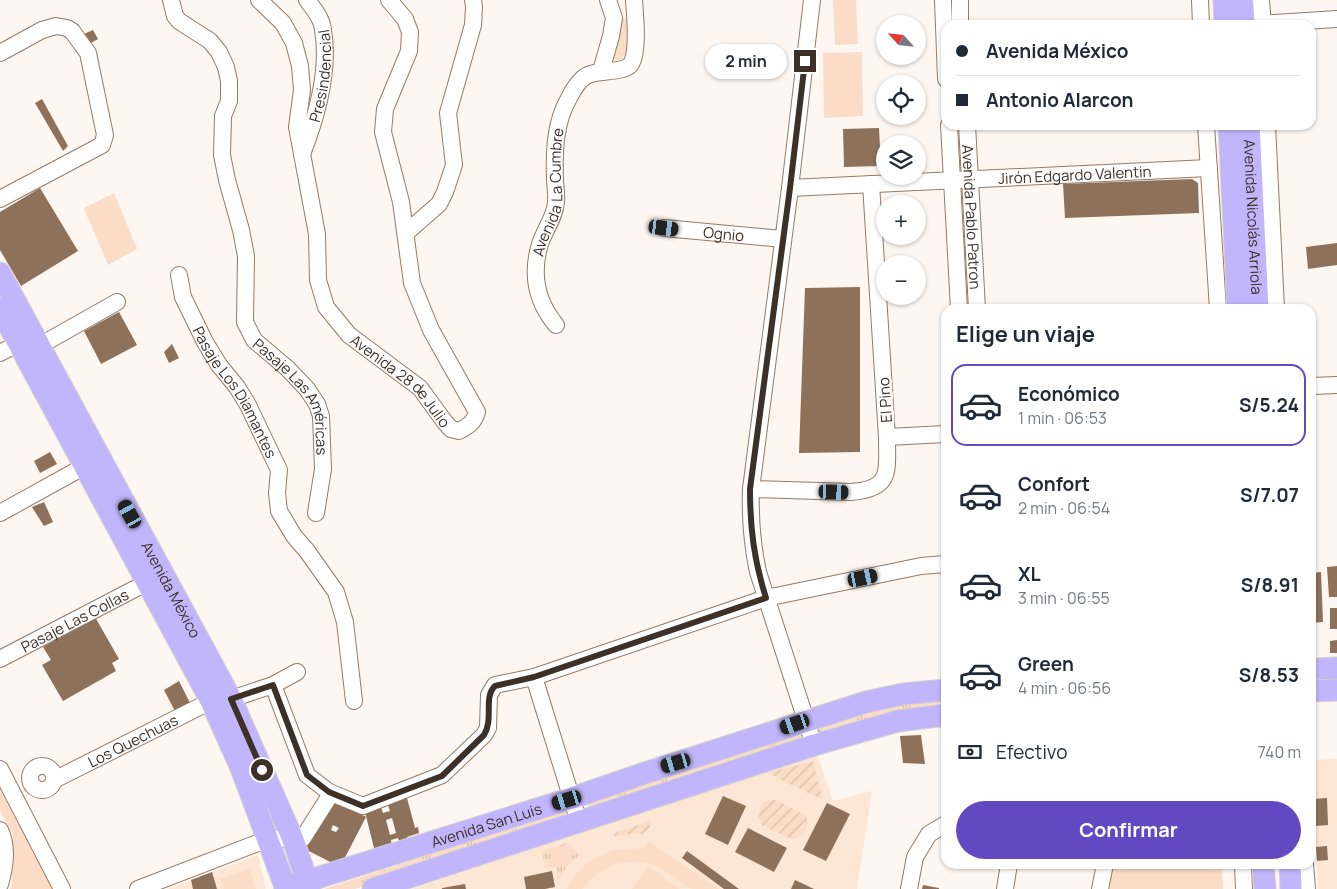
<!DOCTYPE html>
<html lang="es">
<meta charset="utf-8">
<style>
:root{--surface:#fff;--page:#f6f6f7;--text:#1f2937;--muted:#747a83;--line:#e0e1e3;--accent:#6348c1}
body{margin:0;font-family:Manrope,sans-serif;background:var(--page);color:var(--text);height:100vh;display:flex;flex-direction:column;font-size:19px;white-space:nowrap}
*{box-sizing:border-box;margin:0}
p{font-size:16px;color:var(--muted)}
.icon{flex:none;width:28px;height:28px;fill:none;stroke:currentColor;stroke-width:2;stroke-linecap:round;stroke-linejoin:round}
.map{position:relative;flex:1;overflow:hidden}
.details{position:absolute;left:941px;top:304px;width:375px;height:565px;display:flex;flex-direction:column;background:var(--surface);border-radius:15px;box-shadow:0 1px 4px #0004}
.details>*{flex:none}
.top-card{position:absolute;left:941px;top:20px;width:375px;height:110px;border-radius:15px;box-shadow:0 1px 4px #0004;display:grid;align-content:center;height:110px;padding:0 15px;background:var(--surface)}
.needle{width:32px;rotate:297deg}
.fabs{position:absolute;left:876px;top:15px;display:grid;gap:10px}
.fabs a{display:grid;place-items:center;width:50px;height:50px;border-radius:50%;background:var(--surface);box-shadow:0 1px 4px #0004;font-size:25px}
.end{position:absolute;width:22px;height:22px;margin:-11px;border:6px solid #3d3027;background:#fff;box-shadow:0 0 0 2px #fff}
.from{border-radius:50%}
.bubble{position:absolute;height:35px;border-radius:18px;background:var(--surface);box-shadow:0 1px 4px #0004;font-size:16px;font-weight:700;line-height:35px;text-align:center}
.car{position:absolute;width:15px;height:30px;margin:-15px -8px;border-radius:6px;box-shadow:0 0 4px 1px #0007;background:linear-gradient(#222 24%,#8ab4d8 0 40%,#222 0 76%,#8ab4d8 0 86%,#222 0)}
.top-card b{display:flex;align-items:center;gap:18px;height:48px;font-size:19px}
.top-card b+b{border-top:1px solid var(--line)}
.top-card i{width:12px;height:12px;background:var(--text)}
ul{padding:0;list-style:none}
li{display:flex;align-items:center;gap:15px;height:82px;margin:0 10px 8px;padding:0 5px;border:2px solid transparent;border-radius:15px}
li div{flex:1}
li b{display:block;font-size:19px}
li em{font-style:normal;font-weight:700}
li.selected{border-color:var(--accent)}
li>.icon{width:45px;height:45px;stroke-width:1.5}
h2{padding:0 15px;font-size:22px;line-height:60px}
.pay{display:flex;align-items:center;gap:12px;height:55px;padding:0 15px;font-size:19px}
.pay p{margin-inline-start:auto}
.button{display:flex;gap:10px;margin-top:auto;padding:10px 15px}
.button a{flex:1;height:58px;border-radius:30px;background:var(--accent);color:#fff;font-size:20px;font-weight:700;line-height:58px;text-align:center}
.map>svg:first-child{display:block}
.built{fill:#fee6d4}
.grass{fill:url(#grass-tufts)}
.park{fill:#fbddc7}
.garden{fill:url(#garden-furrows)}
.building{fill:#8e715a;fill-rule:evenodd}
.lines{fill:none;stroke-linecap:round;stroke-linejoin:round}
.minor-casing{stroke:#977962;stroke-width:18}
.major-casing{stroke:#d4d1cf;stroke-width:23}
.minor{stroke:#fff;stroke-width:16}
.major{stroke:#c1b6fb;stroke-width:21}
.route{stroke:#3d3027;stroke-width:6}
.labels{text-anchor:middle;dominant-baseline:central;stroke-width:5;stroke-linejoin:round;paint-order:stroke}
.street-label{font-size:15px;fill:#3d3027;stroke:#fff}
</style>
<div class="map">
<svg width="1337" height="889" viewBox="0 0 1337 889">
<defs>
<pattern id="grass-tufts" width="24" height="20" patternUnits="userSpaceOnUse" patternTransform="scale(1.25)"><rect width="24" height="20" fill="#fbddc7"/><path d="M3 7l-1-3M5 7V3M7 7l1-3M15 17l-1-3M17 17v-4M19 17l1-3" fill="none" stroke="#d8beab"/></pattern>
<pattern id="garden-furrows" width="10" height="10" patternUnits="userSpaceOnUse" patternTransform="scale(1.25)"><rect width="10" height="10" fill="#fbddc7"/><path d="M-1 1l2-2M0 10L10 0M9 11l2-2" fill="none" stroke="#d8beab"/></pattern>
</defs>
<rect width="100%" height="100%" fill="#fdf6f1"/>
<g class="built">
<polygon points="817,753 833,801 872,791 857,889 412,889"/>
<polygon points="1337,759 1337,889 1318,889 1312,760"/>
<polygon points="258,855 266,889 168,889"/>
</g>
<g class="grass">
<polygon points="946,698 946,709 819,734 819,727 897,704"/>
<polygon points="802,731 806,738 588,809 588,803"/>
<polygon points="566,810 569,812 570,822 355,889 324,889"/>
<polygon points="567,843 580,855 564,870 558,880 556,867 546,869 542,851"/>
</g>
<g class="park">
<polygon points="833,0 856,0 858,44 835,45"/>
<polygon points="617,18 629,18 626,51 621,61 611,58"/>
<polygon points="862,52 863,116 824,118 823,53"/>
<polygon points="114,193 137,249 108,265 84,208"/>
<polygon points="0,785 56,889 10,889 12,882 13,834 0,811"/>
<path d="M648,841L719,889C711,889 699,889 692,889C683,887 671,874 662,869C635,854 600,863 583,889H567C584,857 610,846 645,849Z"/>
<polygon points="1113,864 1222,864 1223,889 1108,889"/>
<polygon points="648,866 680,889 632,889"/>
<polygon points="250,869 256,889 223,889 220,879"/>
</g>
<g class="garden">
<polygon points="813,761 823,800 767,773"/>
<path d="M773,799L805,815C812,825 803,839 791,839L762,825C754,815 760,800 773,799Z"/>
<polygon points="650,821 650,827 644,834 629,834 614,837 615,833"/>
</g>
<g class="building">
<polygon points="93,30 98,39 89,44 84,34"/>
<polygon points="42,99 68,146 63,151 35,103"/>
<polygon points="879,128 881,166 844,167 843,129"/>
<polygon points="1192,179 1198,183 1199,213 1065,218 1063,184"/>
<polygon points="40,188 78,251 21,286 0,250 0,212"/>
<polygon points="1337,243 1337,265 1308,269 1306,247"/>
<polygon points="860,287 860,452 799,453 805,288"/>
<polygon points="119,312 137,345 101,364 84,331"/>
<polygon points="172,344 179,358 169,363 164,352"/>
<polygon points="50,452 57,464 40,473 34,461"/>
<polygon points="44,502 53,522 44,526 32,507"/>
<polygon points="1337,566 1337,597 1329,597 1327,567"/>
<polygon points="1321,572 1323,622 1312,623 1311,573"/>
<rect x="1330" y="608" width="7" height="21"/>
<polygon points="95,617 119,659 112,663 116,671 63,701 42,665 51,660 43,647"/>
<polygon points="1337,640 1337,653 1330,653 1330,641"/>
<polygon points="179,681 191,705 176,713 164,690"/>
<polygon points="921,735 925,764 903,763 900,736"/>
<polygon points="723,796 746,806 728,845 705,834"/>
<path d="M330,797L366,817L340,867L303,848ZM333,825L339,828L336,832L331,830Z"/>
<path d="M407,798L415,828L418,827L419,833L407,837L408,842L400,844L398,838L391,840L392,847L375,852L365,812L381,807L383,813L390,811L388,805ZM392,818L396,833L390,835L386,820Z"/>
<polygon points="1327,798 1328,825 1315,826 1313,799"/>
<polygon points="827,803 850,814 826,861 803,850"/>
<polygon points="748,828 787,848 774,872 735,852"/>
<polygon points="1327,846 1328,860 1317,861 1316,847"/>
<polygon points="687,851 739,889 724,889 682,858"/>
<polygon points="552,871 555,887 545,889 526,889 524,877"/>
<polygon points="212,872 217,889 193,889 191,880"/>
<polygon points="795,880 814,889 791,889"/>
<polygon points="465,884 466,889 442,889 442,888"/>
<polygon points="923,885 939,888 939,889 922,889"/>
</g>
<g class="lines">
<g class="minor-casing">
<g id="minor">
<path id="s1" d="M171,0L175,16L179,21L210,41L219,52L226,67L229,81V101L223,116L222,155L227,180L241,230L246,256L245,322L254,340L287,368L307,389L317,404L321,416L323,469L316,513"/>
<path id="s2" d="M259,0L283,23L294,43L300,66L302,90L297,127L317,234L318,280L326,307L349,335L420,388L444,421L451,429L459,431C468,426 474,423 477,412L431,330L412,283L401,202L383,132L385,109L409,51L410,32L405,19L389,0"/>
<path d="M812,0L790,188L751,489C750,517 752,544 758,572L814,745"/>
<polyline points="943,0 946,79"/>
<polyline points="960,0 960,25"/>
<polyline points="1200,0 1201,25"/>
<polyline points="1261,0 1263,25"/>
<polyline points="1244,25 1337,19"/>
<polyline points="0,53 42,30 56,26 67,28 72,31 88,53 105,135 102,145 0,199"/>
<polyline points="601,71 611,36 614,18 608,0"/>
<polyline points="949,125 959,309"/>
<path id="s3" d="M967,125L977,309"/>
<polyline points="1206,125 1218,309"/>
<polyline points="1267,125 1276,309"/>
<path id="s4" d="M302,154C317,116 330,71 323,30C322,19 314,9 307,0"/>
<path id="s5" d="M790,188L1209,168"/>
<path id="s6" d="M664,228L783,239"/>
<polyline points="407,232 439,204 445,192 454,165 448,113 473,25 474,7 473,0"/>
<path id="s7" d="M179,275L183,297L205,342L219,365L237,387L248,405L279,470L277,493L279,511L294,536L307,551L336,592L345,622L354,701"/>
<path id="s8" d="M556,325C536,301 531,274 540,244C545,229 555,217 556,202C557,194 555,186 555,179C554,151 555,122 569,98C573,90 579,79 588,75C599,70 625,73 631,64C639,51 635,15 634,0"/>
<polyline points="39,346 117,302"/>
<polyline points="0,353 19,343"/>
<polyline points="1311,386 1337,385"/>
<polyline points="887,437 946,434"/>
<path d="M751,489L851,492C892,489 887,472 887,437L871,184"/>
<polyline points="0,513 85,466"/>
<path id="s9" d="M0,659L148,582"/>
<polyline points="534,677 579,822"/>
<polyline points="273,685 307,775 329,792 363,806 442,775 484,735 488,728 489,695 495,685 534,677 766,598 921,566 946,564"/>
<polyline points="231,699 273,685 297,672"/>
<circle cx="42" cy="778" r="12"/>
<polyline points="0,769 62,889"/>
<path id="s10" d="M54,780L211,701"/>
<path d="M0,830C8,846 5,868 0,884"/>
<polyline points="1243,864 1244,889"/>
<polyline points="1305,864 1307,889"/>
<polyline points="138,889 268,839 303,838 329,797 329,792"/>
<polyline points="909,889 915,857 929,834 946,824"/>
<polyline points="1005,889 1009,864"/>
<polyline points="1100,889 1105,864"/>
</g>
</g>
<g class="major-casing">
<g id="major">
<polyline points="1224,0 1225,25"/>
<polyline points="1242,0 1244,25"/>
<polyline points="1229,125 1238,309"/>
<path id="s11" d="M1249,125L1258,309"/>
<path id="s12" d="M0,273L231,699L292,837L310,889"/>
<polyline points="0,309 211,701 241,768 286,889"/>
<polyline points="1311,669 1337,668"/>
<polyline points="1311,691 1337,690"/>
<polyline points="1263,864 1265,889"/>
<polyline points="1290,864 1291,889"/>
<path id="s13" d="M285,888L572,798L645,773L866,702L903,694L946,690"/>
<polyline points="373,889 814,745 898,721 946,715"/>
</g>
</g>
<use href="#minor" class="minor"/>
<use href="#major" class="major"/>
</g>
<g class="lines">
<path class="route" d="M262,770L231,699L273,685L307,775L329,792L363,806L442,776L484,735C494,719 483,697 495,686L534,677L766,598C754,560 750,528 750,489L790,188L805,61"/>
</g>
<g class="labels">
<g class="street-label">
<text stroke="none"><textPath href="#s4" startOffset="81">Presindencial</textPath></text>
<text stroke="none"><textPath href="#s5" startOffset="285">Jirón Edgardo Valentin</textPath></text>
<text stroke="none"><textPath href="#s8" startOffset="140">Avenida La Cumbre</textPath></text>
<text stroke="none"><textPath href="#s3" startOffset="92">Avenida Pablo Patron</textPath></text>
<text stroke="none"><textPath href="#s11" startOffset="92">Avenida Nicolás Arriola</textPath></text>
<text stroke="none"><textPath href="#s6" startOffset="60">Ognio</textPath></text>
<text stroke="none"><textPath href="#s2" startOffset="430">Avenida 28 de Julio</textPath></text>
<text stroke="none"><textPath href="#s7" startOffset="131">Pasaje Los Diamantes</textPath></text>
<text stroke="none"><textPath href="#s1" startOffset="442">Pasaje Las Américas</textPath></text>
<text transform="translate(885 400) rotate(-94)">El Pino</text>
<text stroke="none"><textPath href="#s12" startOffset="360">Avenida México</textPath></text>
<text stroke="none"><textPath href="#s9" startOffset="84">Pasaje Las Collas</textPath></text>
<text stroke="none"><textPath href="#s10" startOffset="88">Los Quechuas</textPath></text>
<text stroke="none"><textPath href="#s13" startOffset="211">Avenida San Luis</textPath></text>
</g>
</g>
</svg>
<div class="fabs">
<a><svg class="needle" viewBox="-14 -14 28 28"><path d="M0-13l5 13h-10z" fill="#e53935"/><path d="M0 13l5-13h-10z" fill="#747a83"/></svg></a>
<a><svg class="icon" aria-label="locate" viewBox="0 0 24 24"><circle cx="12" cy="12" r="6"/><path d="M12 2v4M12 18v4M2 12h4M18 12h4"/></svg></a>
<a><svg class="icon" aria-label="layers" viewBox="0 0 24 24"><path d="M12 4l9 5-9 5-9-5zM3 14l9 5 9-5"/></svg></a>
<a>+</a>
<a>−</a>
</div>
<i class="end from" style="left:262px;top:770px"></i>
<i class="end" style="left:805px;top:61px"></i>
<div class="bubble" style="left:705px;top:44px;width:82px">2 min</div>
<i class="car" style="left:664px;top:228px;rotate:97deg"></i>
<i class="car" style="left:834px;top:492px;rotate:92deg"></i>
<i class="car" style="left:130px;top:514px;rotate:331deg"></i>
<i class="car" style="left:863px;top:578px;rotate:78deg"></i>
<i class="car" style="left:795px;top:724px;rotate:251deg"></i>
<i class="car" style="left:676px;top:763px;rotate:254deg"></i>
<i class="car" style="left:567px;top:800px;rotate:253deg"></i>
<div class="top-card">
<b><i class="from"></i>Avenida México</b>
<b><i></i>Antonio Alarcon</b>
</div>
<section class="details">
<h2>Elige un viaje</h2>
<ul>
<li class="selected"><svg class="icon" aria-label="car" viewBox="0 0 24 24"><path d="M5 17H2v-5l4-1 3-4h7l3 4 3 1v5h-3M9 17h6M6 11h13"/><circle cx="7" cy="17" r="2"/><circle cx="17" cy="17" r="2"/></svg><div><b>Económico</b><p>1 min · 06:53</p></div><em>S/5.24</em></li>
<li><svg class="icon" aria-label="car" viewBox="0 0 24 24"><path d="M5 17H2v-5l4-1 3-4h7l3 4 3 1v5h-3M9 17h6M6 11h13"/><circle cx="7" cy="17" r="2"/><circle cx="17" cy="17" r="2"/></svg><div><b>Confort</b><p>2 min · 06:54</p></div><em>S/7.07</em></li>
<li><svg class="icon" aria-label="car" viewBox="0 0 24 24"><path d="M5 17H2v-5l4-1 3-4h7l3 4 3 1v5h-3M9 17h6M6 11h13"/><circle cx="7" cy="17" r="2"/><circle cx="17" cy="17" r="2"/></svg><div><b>XL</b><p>3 min · 06:55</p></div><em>S/8.91</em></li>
<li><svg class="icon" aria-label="car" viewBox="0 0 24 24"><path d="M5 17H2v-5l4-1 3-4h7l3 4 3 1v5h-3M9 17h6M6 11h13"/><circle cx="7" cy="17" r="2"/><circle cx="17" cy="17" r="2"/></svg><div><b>Green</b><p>4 min · 06:56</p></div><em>S/8.53</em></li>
</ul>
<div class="pay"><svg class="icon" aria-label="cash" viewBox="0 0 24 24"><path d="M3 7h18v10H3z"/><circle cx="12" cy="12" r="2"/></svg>Efectivo<p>740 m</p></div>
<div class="button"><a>Confirmar</a></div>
</section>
</div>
